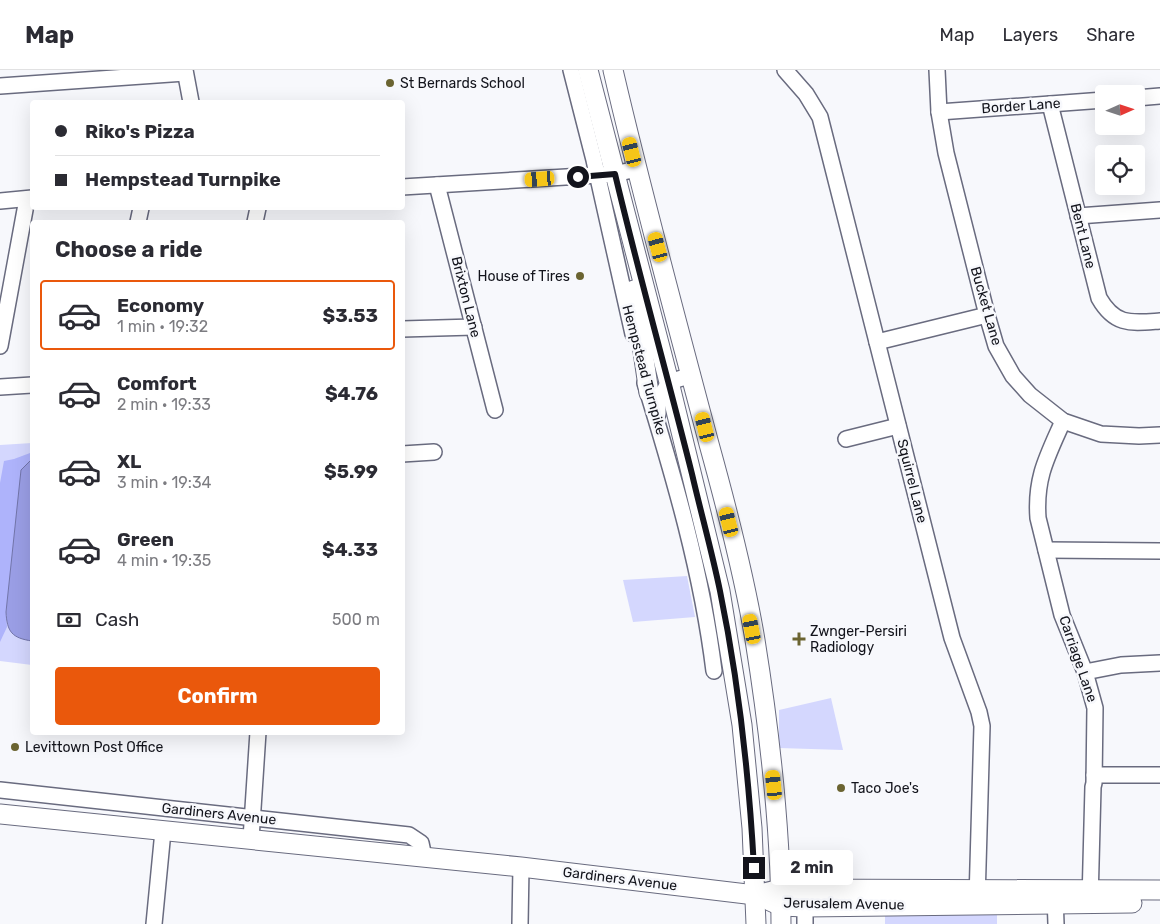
<!DOCTYPE html>
<meta charset="utf-8">
<style>
:root{--surface:#fff;--page:#f7f7f7;--text:#2b2b33;--muted:#7c7c81;--line:#e1e1e2;--accent:#ea580c}
body{margin:0;font-family:Rubik,sans-serif;background:var(--page);color:var(--text);height:100vh;display:flex;flex-direction:column;font-size:19px;white-space:nowrap}
*{box-sizing:border-box;margin:0}
p{font-size:16px;color:var(--muted)}
.icon{flex:none;width:28px;height:28px;fill:none;stroke:currentColor;stroke-width:2;stroke-linecap:round;stroke-linejoin:round}
.map{position:relative;flex:1;overflow:hidden}
.sheet{position:absolute;left:30px;top:150px;width:375px;height:515px;display:flex;flex-direction:column;background:var(--surface);border-radius:5px;box-shadow:0 5px 20px #0002}
.sheet>*{flex:none}
.guide{position:absolute;left:30px;top:30px;width:375px;height:110px;border-radius:5px;box-shadow:0 5px 20px #0002;display:grid;align-content:center;height:110px;padding:0 25px;background:var(--surface)}
.needle{width:32px;rotate:87deg}
.buttons{position:absolute;left:1095px;top:15px;display:grid;gap:10px}
.buttons a{display:grid;place-items:center;width:50px;height:50px;border-radius:5px;background:var(--surface);box-shadow:0 5px 20px #0002;font-size:25px}
.end{position:absolute;width:22px;height:22px;margin:-11px;border:6px solid #13141c;background:#fff;box-shadow:0 0 0 2px #fff}
.from{border-radius:50%}
.bubble{position:absolute;height:35px;border-radius:5px;background:var(--surface);box-shadow:0 5px 20px #0002;font-size:16px;font-weight:700;line-height:35px;text-align:center}
.car{position:absolute;width:15px;height:30px;margin:-15px -8px;border-radius:6px;box-shadow:0 0 4px 1px #0007;background:linear-gradient(#f5c518 24%,#345 0 40%,#f5c518 0 76%,#345 0 86%,#f5c518 0)}
.guide b{display:flex;align-items:center;gap:18px;height:48px;font-size:19px}
.guide b+b{border-top:1px solid var(--line)}
.guide i{width:12px;height:12px;background:var(--text)}
ul{padding:0;list-style:none}
li{display:flex;align-items:center;gap:15px;height:70px;margin:0 10px 8px;padding:0 15px;border:2px solid transparent;border-radius:5px}
li div{flex:1}
li b{display:block;font-size:19px}
li em{font-style:normal;font-weight:700}
li.active{border-color:var(--accent)}
li>.icon{width:45px;height:45px;stroke-width:1.5}
h2{padding:0 25px;font-size:22px;line-height:60px}
.pay{display:flex;align-items:center;gap:12px;height:55px;padding:0 25px;font-size:19px}
.pay p{margin-inline-start:auto}
.action{display:flex;gap:10px;margin-top:auto;padding:10px 25px}
.action a{flex:1;height:58px;border-radius:5px;background:var(--accent);color:#fff;font-size:20px;font-weight:700;line-height:58px;text-align:center}
header{display:flex;align-items:center;gap:30px;box-sizing:border-box;height:70px;padding:0 25px;background:var(--surface);border-bottom:1px solid var(--line)}
header strong{font-size:24px}
nav{display:flex;gap:28px;margin-inline-start:auto;font-size:18px}
.map>svg:first-child{display:block}
.green{fill:#d4d7fe}
.forest{fill:#aeb3fb}
.water{fill:#9a9ee5;stroke:#7275a9}
.lines{fill:none;stroke-linecap:round;stroke-linejoin:round}
.minor-casing{stroke:#696b7f;stroke-width:18}
.major-casing{stroke:#696b7f;stroke-width:21}
.minor{stroke:#fff;stroke-width:15}
.major{stroke:#fff;stroke-width:19}
.route{stroke:#13141c;stroke-width:6}
.poi-dot{fill:#6b6431;stroke:#f7f8fc;stroke-width:2}
.labels{text-anchor:middle;dominant-baseline:central;stroke-width:5;stroke-linejoin:round;paint-order:stroke}
.poi-label{font-size:14px;fill:#13141c;stroke:#f7f8fc;text-anchor:start}
.street-label{font-size:14px;fill:#13141c;stroke:#f7f8fc}
</style>
<header>
<strong>Map</strong>
<nav><a>Map</a><a>Layers</a><a>Share</a></nav>
</header>
<div class="map">
<svg width="1160" height="854" viewBox="0 0 1160 854">
<rect width="100%" height="100%" fill="#f7f8fc"/>
<g class="green">
<polygon points="32,373 32,595 0,591 0,375"/>
<polygon points="687,506 695,547 633,552 623,510"/>
<polygon points="831,628 843,680 779,678 779,640"/>
<rect x="885" y="839" width="112" height="15"/>
</g>
<polygon class="forest" points="30,383 32,384 32,401 6,542 7,557 0,572 0,413 4,391 14,389"/>
<path class="water" d="M32,389V571C12,568 7,562 6,542L21,400Z"/>
<g class="lines">
<g class="minor-casing">
<g id="minor">
<polyline points="185,0 191,32"/>
<polyline points="571,0 594,90 633,264"/>
<polyline points="785,0 806,24 820,47 952,568 979,642 982,656 977,830"/>
<polyline points="937,0 939,42 946,83 987,245 996,276 1013,306 1030,325 1063,351 1101,364 1139,366 1160,365"/>
<polyline points="0,16 185,3"/>
<polyline points="1136,28 1160,26"/>
<path d="M1050,34L1099,228C1115,256 1131,253 1160,251"/>
<polyline points="939,42 1104,30"/>
<polyline points="437,115 495,340"/>
<polyline points="402,117 615,104 636,99"/>
<polyline points="0,131 32,128"/>
<polyline points="1078,146 1160,140"/>
<polyline points="138,152 141,138"/>
<polyline points="255,152 258,138"/>
<polyline points="402,259 474,257"/>
<polyline points="877,272 987,245"/>
<polyline points="0,276 27,129"/>
<path d="M645,313C674,407 702,503 714,601"/>
<polyline points="0,317 32,315"/>
<polyline points="658,344 658,331 669,312 692,305"/>
<path d="M1063,351C1047,387 1035,408 1038,448L1062,545L1085,602L1095,638L1094,713L1093,717L1090,831"/>
<polyline points="846,369 898,356"/>
<polyline points="402,384 434,382"/>
<polyline points="1046,480 1160,481"/>
<polyline points="1085,602 1121,595 1160,593"/>
<polyline points="1094,705 1160,705"/>
<polyline points="0,720 409,765 421,773 424,787"/>
<polyline points="251,769 258,662"/>
<polyline points="1055,825 1056,854"/>
<polyline points="154,854 163,761"/>
<polyline points="520,854 521,797"/>
<polyline points="805,854 805,837"/>
</g>
</g>
<g class="major-casing">
<g id="major">
<polyline points="588,0 669,312 720,521 742,655 752,758 756,854"/>
<path d="M613,0C642,125 676,249 709,374C727,439 744,504 755,570C770,664 781,759 781,854"/>
<polyline points="634,220 649,323"/>
<polyline points="0,744 521,797 755,825 781,819 1160,820"/>
<polyline points="770,831 781,836 805,837 1132,833"/>
</g>
</g>
<use href="#minor" class="minor"/>
<use href="#major" class="major"/>
</g>
<g class="lines">
<path class="route" d="M578,107L615,104C639,205 667,304 692,404C701,443 712,482 720,521C739,613 749,706 754,798"/>
</g>
<g class="poi-dot">
<circle cx="390" cy="13" r="5"/>
<circle cx="580" cy="206" r="5"/>
<path d="M796.5 561.5h5v5h5v5h-5v5h-5v-5h-5v-5h5z"/>
<circle cx="15" cy="677" r="5"/>
<circle cx="841" cy="718" r="5"/>
</g>
<g class="labels">
<g class="poi-label">
<text x="400" y="13">St Bernards School</text>
<text x="570" y="206" text-anchor="end">House of Tires</text>
<text x="810" y="561">Zwnger-Persiri<tspan x="810" dy="16">Radiology</tspan></text>
<text x="25" y="677">Levittown Post Office</text>
<text x="851" y="718">Taco Joe's</text>
</g>
<g class="street-label">
<text transform="translate(1021 36) rotate(-4)">Border Lane</text>
<text transform="translate(1083 166) rotate(76)">Bent Lane</text>
<text transform="translate(466 227) rotate(76)">Brixton Lane</text>
<text transform="translate(986 236) rotate(74)">Bucket Lane</text>
<text transform="translate(644 300) rotate(75)">Hempstead Turnpike</text>
<text transform="translate(912 411) rotate(76)">Squirrel Lane</text>
<text transform="translate(1078 589) rotate(71)">Carriage Lane</text>
<text transform="translate(219 744) rotate(6)">Gardiners Avenue</text>
<text transform="translate(620 809) rotate(7)">Gardiners Avenue</text>
<text transform="translate(844 834) rotate(1)">Jerusalem Avenue</text>
</g>
</g>
</svg>
<div class="buttons">
<a><svg class="needle" viewBox="-14 -14 28 28"><path d="M0-13l5 13h-10z" fill="#e53935"/><path d="M0 13l5-13h-10z" fill="#7c7c81"/></svg></a>
<a><svg class="icon" aria-label="locate" viewBox="0 0 24 24"><circle cx="12" cy="12" r="6"/><path d="M12 2v4M12 18v4M2 12h4M18 12h4"/></svg></a>
</div>
<i class="end from" style="left:578px;top:107px"></i>
<i class="end" style="left:754px;top:798px"></i>
<div class="bubble" style="left:771px;top:780px;width:82px">2 min</div>
<i class="car" style="left:632px;top:82px;rotate:346deg"></i>
<i class="car" style="left:540px;top:109px;rotate:266deg"></i>
<i class="car" style="left:658px;top:177px;rotate:345deg"></i>
<i class="car" style="left:705px;top:357px;rotate:346deg"></i>
<i class="car" style="left:729px;top:452px;rotate:346deg"></i>
<i class="car" style="left:752px;top:559px;rotate:349deg"></i>
<i class="car" style="left:774px;top:715px;rotate:354deg"></i>
<div class="guide">
<b><i class="from"></i>Riko's Pizza</b>
<b><i></i>Hempstead Turnpike</b>
</div>
<section class="sheet">
<h2>Choose a ride</h2>
<ul>
<li class="active"><svg class="icon" aria-label="car" viewBox="0 0 24 24"><path d="M5 17H2v-5l4-1 3-4h7l3 4 3 1v5h-3M9 17h6M6 11h13"/><circle cx="7" cy="17" r="2"/><circle cx="17" cy="17" r="2"/></svg><div><b>Economy</b><p>1 min · 19:32</p></div><em>$3.53</em></li>
<li><svg class="icon" aria-label="car" viewBox="0 0 24 24"><path d="M5 17H2v-5l4-1 3-4h7l3 4 3 1v5h-3M9 17h6M6 11h13"/><circle cx="7" cy="17" r="2"/><circle cx="17" cy="17" r="2"/></svg><div><b>Comfort</b><p>2 min · 19:33</p></div><em>$4.76</em></li>
<li><svg class="icon" aria-label="car" viewBox="0 0 24 24"><path d="M5 17H2v-5l4-1 3-4h7l3 4 3 1v5h-3M9 17h6M6 11h13"/><circle cx="7" cy="17" r="2"/><circle cx="17" cy="17" r="2"/></svg><div><b>XL</b><p>3 min · 19:34</p></div><em>$5.99</em></li>
<li><svg class="icon" aria-label="car" viewBox="0 0 24 24"><path d="M5 17H2v-5l4-1 3-4h7l3 4 3 1v5h-3M9 17h6M6 11h13"/><circle cx="7" cy="17" r="2"/><circle cx="17" cy="17" r="2"/></svg><div><b>Green</b><p>4 min · 19:35</p></div><em>$4.33</em></li>
</ul>
<div class="pay"><svg class="icon" aria-label="cash" viewBox="0 0 24 24"><path d="M3 7h18v10H3z"/><circle cx="12" cy="12" r="2"/></svg>Cash<p>500 m</p></div>
<div class="action"><a>Confirm</a></div>
</section>
</div>
